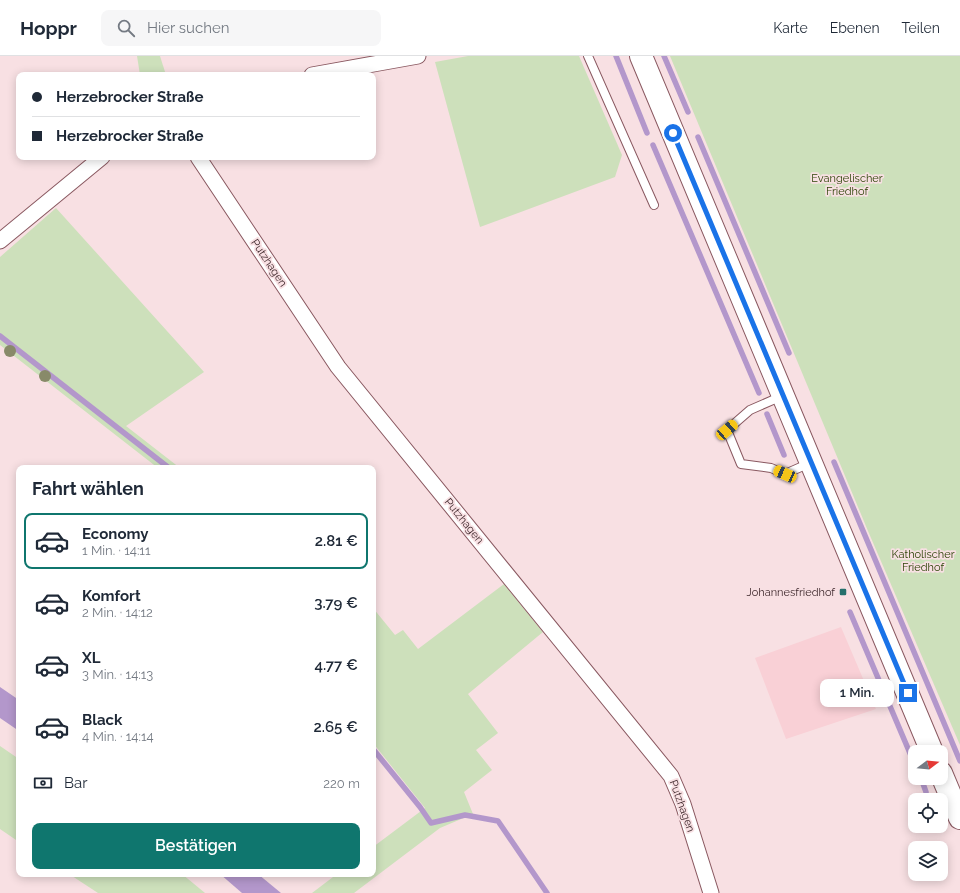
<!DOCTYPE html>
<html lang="de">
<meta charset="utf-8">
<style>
:root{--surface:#fff;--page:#f6f6f7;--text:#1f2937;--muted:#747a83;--line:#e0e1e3;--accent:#0f766e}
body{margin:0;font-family:Raleway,sans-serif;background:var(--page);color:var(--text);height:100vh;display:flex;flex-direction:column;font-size:15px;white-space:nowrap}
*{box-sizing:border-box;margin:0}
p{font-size:13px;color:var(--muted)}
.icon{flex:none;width:22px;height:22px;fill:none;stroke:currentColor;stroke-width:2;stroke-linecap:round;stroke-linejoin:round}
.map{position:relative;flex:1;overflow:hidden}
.sheet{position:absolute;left:16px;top:409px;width:360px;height:412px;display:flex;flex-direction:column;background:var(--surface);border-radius:8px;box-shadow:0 2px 10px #0003}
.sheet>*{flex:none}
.hud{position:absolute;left:16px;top:16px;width:360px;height:88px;border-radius:8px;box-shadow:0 2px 10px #0003;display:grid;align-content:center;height:88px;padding:0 16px;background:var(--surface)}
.needle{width:26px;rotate:74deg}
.buttons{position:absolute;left:908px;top:689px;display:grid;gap:8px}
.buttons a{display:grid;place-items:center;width:40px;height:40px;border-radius:8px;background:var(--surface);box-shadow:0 2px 10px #0003;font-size:20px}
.end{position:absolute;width:18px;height:18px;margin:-9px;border:5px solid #1a73e8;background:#fff;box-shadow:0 0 0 2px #fff}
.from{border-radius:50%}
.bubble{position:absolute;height:28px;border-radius:8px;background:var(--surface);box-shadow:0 2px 10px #0003;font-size:13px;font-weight:600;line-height:28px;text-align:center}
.car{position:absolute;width:12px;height:24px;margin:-12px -6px;border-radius:5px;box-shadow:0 0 3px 1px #0007;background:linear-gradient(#f5c518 24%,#345 0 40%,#f5c518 0 76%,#345 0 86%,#f5c518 0)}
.hud b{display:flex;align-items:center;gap:14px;height:38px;font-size:15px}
.hud b+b{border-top:1px solid var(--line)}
.hud i{width:10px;height:10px;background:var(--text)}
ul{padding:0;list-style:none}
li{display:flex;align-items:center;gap:12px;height:56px;margin:0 8px 6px;padding:0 8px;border:2px solid transparent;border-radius:8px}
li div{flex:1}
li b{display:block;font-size:15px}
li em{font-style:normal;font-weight:600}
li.active{border-color:var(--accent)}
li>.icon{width:36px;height:36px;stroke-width:1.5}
h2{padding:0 16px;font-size:18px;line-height:48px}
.pay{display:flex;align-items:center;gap:10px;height:44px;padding:0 16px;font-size:15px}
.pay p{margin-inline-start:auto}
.button{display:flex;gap:8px;margin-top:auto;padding:8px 16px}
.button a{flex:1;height:46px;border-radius:8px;background:var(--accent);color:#fff;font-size:16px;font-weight:600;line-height:46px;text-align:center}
header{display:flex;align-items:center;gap:24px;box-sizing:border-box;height:56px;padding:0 20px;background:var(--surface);border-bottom:1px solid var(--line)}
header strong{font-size:19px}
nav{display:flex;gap:22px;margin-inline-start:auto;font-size:14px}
.search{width:280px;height:36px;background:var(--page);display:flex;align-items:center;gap:10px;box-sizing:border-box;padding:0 14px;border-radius:8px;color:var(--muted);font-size:15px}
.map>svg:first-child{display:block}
.built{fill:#f9d0d6}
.green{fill:#cde0bb}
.water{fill:#b397cb}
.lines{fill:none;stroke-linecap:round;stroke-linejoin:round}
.stream{stroke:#b397cb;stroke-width:5.5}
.lane-casing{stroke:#895860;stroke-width:10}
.street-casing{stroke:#895860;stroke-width:17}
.secondary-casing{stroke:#895860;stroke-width:24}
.lane{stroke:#fff;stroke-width:8}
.street{stroke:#fff;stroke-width:15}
.secondary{stroke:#fff;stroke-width:22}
.tree{fill:#888a69}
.route{stroke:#1a73e8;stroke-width:5}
.poi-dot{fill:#26706c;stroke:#f8e0e3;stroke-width:1.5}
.labels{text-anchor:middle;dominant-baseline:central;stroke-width:3.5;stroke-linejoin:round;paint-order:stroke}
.park-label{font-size:11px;fill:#2c4306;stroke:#f8e0e3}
.street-label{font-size:11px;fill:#402a2e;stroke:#f8e0e3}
.poi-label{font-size:11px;fill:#402a2e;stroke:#f8e0e3;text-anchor:end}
</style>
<header>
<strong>Hoppr</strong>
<div class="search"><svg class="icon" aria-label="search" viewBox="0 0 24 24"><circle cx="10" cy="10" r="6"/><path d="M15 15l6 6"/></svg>Hier suchen</div>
<nav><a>Karte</a><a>Ebenen</a><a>Teilen</a></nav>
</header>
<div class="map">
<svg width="960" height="837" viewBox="0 0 960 837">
<rect width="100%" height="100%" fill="#f8e0e3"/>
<polygon class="built" points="841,571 876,653 786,683 755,602"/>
<g class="green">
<polygon points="137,0 160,0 166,19 140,19"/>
<polygon points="468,0 579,0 622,99 615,121 480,171 435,6"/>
<polygon points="670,0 960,0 960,689 868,475"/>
<polygon points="56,152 204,316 126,370 180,412 158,412 0,289 0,201"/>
<polygon points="504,528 543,576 468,638 498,677 476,694 492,714 464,736 473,758 440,772 354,837 312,837 337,818 373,818 373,791 425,752 373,687 373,552 395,579 403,574 418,593"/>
<polygon points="0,690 19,703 19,786 0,773"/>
<polygon points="69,818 182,818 205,837 98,837"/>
</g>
<g class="water">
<polygon points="0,631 19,644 19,675 0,662"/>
<polygon points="220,818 258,818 281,837 242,837"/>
</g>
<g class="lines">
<g class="stream">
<polyline points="616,0 647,77"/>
<polyline points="664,0 688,56"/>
<polyline points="698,81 789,297"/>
<polyline points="653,89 759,337"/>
<polyline points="0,280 169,412"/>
<polyline points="767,358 784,399"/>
<polyline points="834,406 960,705"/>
<polyline points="850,556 915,709"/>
<polyline points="373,693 420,751 431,767 465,759 498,765 547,837"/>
<polyline points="921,722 926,736"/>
</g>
<g class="lane-casing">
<g id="lane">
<polyline points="588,0 654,149"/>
<polyline points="782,340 750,354 727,374 741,408 771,412 785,418 810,407"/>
</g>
</g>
<g class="street-casing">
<g id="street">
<polyline points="312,19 418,0"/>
<polyline points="198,101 338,311 671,720 683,748 711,837"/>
<polyline points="0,185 102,101"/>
</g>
</g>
<g class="secondary-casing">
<g id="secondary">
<polyline points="641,0 932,696"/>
<polyline points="941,717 960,762"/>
</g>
</g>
<use href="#lane" class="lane"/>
<use href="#street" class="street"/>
<use href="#secondary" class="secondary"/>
</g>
<g class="tree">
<circle cx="10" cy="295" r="6"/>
<circle cx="45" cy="320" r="6"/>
</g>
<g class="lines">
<polyline class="route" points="673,77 908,637"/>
</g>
<rect class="poi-dot" x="839" y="532" width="8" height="8" rx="2"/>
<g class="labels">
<g class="park-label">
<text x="847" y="122">Evangelischer<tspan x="847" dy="13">Friedhof</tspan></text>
<text x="923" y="498">Katholischer<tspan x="923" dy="13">Friedhof</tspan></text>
</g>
<g class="street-label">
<text transform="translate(269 207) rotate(56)">Putzhagen</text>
<text transform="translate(464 465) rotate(51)">Putzhagen</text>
<text transform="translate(682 750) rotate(70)">Putzhagen</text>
</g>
<g class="poi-label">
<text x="835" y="536">Johannesfriedhof</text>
</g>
</g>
</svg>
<div class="buttons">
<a><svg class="needle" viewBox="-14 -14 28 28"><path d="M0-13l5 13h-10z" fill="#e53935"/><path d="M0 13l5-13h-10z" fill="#747a83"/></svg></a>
<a><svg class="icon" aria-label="locate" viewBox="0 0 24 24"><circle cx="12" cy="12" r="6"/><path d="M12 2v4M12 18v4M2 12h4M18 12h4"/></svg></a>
<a><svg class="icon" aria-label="layers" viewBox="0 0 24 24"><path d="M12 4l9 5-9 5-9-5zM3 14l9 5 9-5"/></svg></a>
</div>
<i class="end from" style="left:673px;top:77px"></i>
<i class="end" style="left:908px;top:637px"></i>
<div class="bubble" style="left:820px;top:623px;width:74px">1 Min.</div>
<i class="car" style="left:727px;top:374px;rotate:49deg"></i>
<i class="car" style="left:785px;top:418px;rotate:294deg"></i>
<div class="hud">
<b><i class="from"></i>Herzebrocker Straße</b>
<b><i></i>Herzebrocker Straße</b>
</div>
<section class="sheet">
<h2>Fahrt wählen</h2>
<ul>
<li class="active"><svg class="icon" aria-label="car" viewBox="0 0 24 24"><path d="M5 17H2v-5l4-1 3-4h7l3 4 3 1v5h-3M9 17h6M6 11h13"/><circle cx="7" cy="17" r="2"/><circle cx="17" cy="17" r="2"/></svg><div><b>Economy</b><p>1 Min. · 14:11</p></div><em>2.81 €</em></li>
<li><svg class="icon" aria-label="car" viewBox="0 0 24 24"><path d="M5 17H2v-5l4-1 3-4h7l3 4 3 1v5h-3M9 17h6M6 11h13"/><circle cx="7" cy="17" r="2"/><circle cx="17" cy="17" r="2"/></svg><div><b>Komfort</b><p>2 Min. · 14:12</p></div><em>3.79 €</em></li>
<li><svg class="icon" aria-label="car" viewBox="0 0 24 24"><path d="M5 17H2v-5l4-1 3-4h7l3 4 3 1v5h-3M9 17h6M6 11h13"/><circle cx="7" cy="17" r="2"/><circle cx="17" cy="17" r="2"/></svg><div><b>XL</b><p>3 Min. · 14:13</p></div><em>4.77 €</em></li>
<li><svg class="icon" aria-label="car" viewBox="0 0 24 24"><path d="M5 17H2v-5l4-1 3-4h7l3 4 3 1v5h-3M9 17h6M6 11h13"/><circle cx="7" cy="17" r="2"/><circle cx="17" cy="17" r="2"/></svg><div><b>Black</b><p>4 Min. · 14:14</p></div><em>2.65 €</em></li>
</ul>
<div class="pay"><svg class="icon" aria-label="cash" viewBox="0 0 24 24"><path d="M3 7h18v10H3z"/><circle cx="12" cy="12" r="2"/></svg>Bar<p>220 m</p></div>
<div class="button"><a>Bestätigen</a></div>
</section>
</div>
